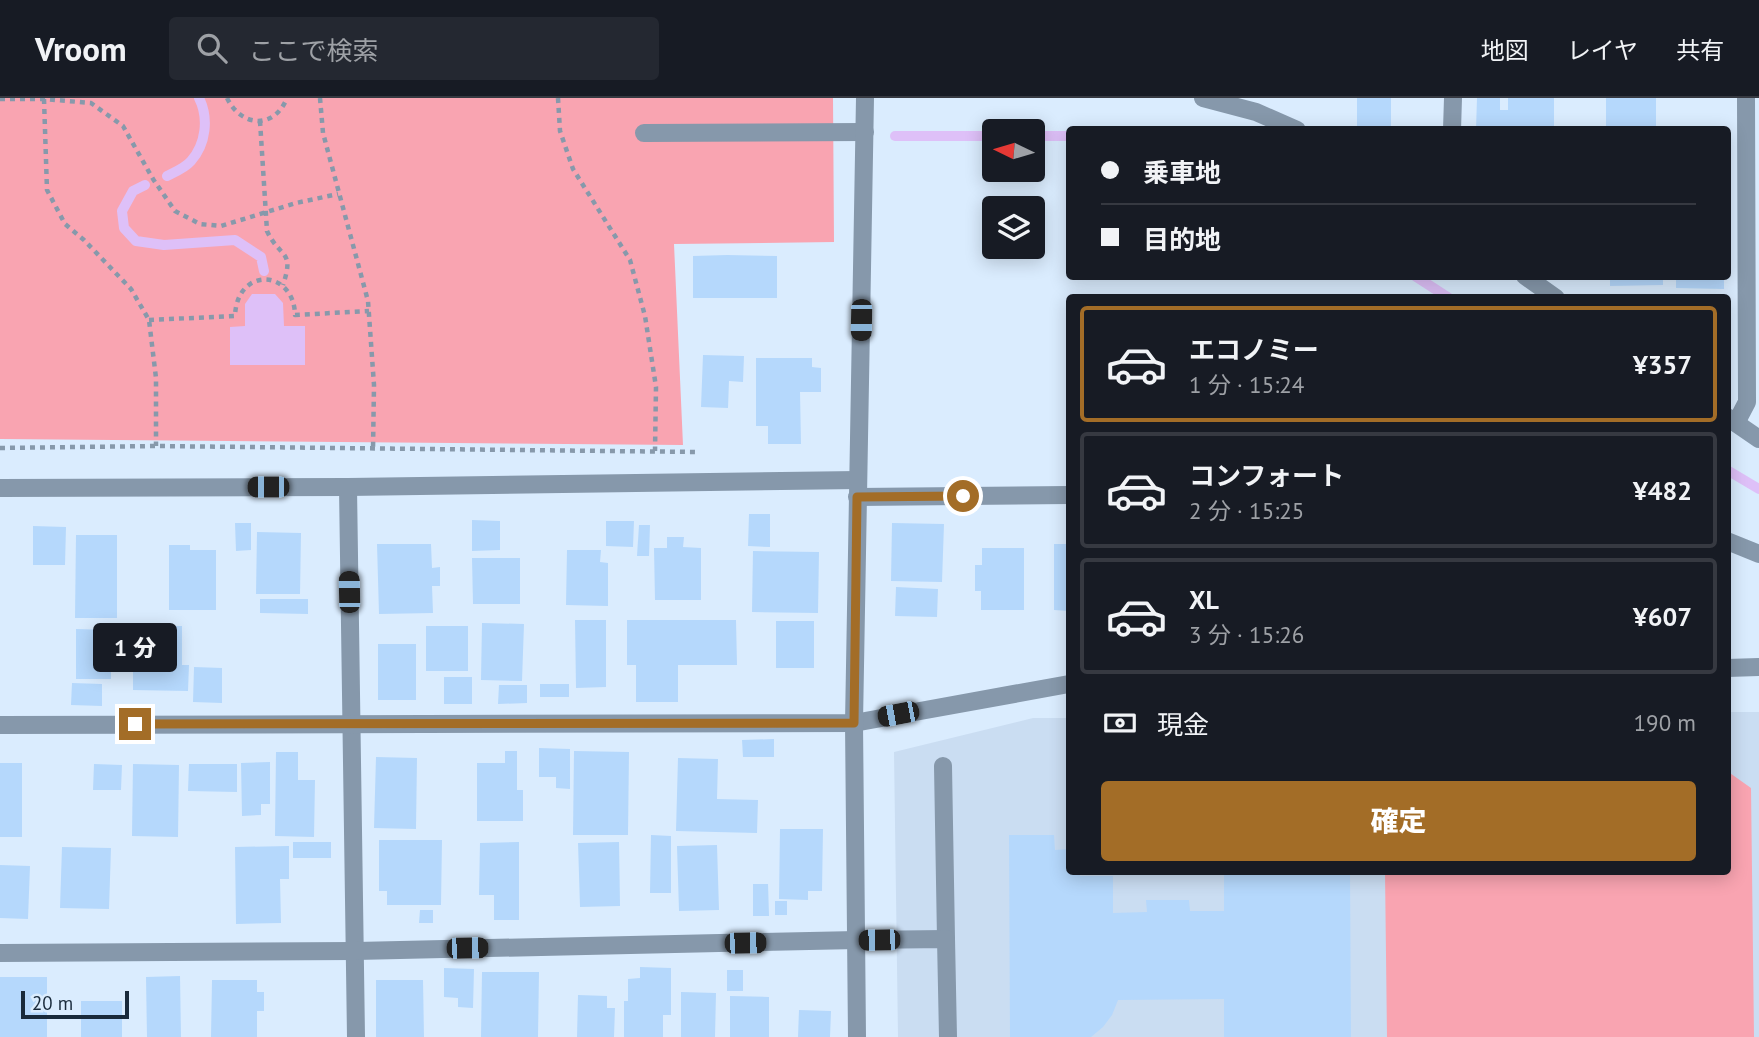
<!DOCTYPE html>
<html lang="ja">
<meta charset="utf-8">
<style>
:root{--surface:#171b24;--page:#242831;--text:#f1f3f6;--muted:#9ea1a6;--line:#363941;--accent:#a36d27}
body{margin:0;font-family:"PT Sans","Noto Sans JP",sans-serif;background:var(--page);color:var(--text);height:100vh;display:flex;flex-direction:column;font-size:26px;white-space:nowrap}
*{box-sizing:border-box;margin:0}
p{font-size:23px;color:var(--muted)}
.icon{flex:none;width:38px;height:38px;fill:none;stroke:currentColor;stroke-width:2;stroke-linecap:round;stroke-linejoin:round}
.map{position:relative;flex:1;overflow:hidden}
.details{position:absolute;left:1066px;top:196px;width:665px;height:581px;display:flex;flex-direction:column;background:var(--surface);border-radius:7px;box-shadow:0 4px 18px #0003}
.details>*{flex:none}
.top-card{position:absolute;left:1066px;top:28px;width:665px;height:154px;border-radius:7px;box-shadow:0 4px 18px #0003;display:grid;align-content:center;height:154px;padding:0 35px;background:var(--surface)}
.needle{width:46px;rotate:275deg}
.fabs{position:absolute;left:982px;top:21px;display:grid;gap:14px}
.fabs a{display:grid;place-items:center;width:63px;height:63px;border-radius:7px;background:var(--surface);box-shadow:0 4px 18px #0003;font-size:35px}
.scale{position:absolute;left:21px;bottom:18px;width:108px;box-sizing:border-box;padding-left:7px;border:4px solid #192a3b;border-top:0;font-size:19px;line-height:24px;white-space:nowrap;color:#192a3b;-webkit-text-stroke:5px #daecfe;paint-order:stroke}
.end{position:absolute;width:32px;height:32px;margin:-16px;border:9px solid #a36d27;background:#fff;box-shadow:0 0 0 4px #fff}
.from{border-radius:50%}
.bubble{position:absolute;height:49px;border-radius:7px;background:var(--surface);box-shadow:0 4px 18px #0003;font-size:23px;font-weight:800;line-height:49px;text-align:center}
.car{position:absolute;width:21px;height:42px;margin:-21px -10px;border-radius:9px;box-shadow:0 0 5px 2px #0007;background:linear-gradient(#222 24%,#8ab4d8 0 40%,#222 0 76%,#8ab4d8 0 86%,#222 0)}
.top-card b{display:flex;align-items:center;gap:24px;height:66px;font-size:26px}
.top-card b+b{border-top:2px solid var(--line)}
.top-card i{width:18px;height:18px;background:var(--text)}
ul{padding:12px 0 0;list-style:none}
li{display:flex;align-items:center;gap:21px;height:116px;margin:0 14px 10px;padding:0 21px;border:4px solid var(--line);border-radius:7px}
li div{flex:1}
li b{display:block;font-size:26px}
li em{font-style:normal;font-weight:800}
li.current{border-color:var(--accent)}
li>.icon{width:63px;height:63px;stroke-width:1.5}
.pay{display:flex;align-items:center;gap:18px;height:77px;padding:0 35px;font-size:26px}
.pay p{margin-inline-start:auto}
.cta{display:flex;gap:14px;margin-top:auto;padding:14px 35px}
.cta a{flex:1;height:80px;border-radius:7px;background:var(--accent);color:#fff;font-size:28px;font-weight:800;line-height:80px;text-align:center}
header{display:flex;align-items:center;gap:42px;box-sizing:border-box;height:98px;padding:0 35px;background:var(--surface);border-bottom:2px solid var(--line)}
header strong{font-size:33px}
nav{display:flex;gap:38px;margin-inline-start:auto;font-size:24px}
.search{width:490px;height:63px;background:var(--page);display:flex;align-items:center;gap:18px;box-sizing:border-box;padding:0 24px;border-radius:7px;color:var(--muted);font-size:26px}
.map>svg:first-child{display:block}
.built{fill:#caddf2}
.green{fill:#f9a4b1}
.water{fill:#dec0f8}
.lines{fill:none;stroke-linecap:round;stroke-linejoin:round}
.stream{stroke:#dec0f8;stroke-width:10}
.building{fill:#b5d8fc}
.path{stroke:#8799ab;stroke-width:4.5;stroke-dasharray:5 5;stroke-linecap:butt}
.lane{stroke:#8698ab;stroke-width:18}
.street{stroke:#8698ab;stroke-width:18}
.route{stroke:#a36d27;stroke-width:9}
</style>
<header>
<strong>Vroom</strong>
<div class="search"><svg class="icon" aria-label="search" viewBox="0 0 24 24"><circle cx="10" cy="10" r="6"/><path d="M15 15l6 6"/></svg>ここで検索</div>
<nav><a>地図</a><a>レイヤ</a><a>共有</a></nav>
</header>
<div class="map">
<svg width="1759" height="939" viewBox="0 0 1759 939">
<rect width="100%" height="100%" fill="#daecfe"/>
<polygon class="built" points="1727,614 1759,614 1759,939 898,939 894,654 1033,620 1069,620 1069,774 1727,774"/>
<g class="green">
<polygon points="0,0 833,0 834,144 674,146 683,347 0,341"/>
<polygon points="1727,673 1751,690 1754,939 1387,939 1385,774 1727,774"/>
</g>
<polygon class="water" points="252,196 275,196 283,205 284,228 305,228 305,267 230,267 230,229 245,228 245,206"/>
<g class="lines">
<g class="stream">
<polyline points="895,38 994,38"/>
<polyline points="1032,38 1069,38"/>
<path d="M167,78C175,74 185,70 191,63C206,46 209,20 199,0"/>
<polyline points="145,87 133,93 122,113 124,130 136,143 164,147 235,142 261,159 264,173"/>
<polyline points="1415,178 1449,200"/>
<polyline points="1727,372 1759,391"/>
</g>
</g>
<g class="building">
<rect x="1357" y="0" width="34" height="32"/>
<polygon points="1477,0 1500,0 1500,12 1508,12 1508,0 1554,0 1554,32 1476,32"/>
<rect x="1606" y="0" width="50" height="32"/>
<polygon points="727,157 777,158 777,200 693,200 693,158"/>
<polygon points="1610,178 1663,178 1663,187 1610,188"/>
<polygon points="1676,178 1724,178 1724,191 1676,190"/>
<rect x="1646" y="197" width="51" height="3"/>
<polygon points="703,257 744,258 743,284 729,283 728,310 701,309"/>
<polygon points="756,260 812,260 812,269 821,270 821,294 800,294 801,346 768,346 768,328 756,328"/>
<polygon points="749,416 770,416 770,449 748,448"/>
<polygon points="472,422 500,423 500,452 472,453"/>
<polygon points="606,423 634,423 633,449 606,448"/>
<polygon points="235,425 251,425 251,452 236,453"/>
<polygon points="892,425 944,426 942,484 891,483"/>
<polygon points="639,427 650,427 649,458 637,458"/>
<polygon points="33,428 66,429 65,467 33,467"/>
<polygon points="257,434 301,435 300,496 256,496"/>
<polygon points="76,437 117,437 117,520 75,520"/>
<polygon points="667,439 684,439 683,449 701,450 701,502 655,502 654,450 667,450"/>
<polygon points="377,446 431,446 432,470 440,469 440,488 432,488 433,515 379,516"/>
<polygon points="1054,446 1069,446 1069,513 1054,512"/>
<polygon points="169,447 190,447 190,452 216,452 216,512 169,512"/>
<polygon points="982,450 1024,450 1024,512 981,512 981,493 975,493 975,467 982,467"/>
<polygon points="567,452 601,452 600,464 608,465 608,508 566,507"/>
<polygon points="753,453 819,454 818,515 752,514"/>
<polygon points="472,460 520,460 520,506 473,506"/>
<polygon points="896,489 938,491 937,519 895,518"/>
<polygon points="260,501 308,501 308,516 260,515"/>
<polygon points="575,522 606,522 606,589 576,590"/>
<polygon points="627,522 736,522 737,567 678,567 678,604 636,604 636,567 627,567"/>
<rect x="776" y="523" width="38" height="47"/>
<polygon points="482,525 524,526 522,583 481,582"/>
<polygon points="133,528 182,528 182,567 189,567 188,593 133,592"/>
<rect x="426" y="528" width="42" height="45"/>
<polygon points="76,531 111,532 111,581 76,581"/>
<rect x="378" y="546" width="38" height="56"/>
<polygon points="194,569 222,570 222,605 193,604"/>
<rect x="444" y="579" width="28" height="27"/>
<polygon points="72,585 102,586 102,608 71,607"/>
<rect x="540" y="586" width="29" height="13"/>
<polygon points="499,587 527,587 527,605 498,606"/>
<polygon points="774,641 774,659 743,659 742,642"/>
<polygon points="539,650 570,651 570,691 556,690 556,679 539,679"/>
<polygon points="505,653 517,653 517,692 523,692 523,723 477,723 477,665 505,665"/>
<polygon points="574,653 629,654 628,737 573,737"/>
<polygon points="276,654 298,654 298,682 315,682 314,739 275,738"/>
<polygon points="376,659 417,660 416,731 374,730"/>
<polygon points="678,660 718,661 717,701 758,702 757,735 676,733"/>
<polygon points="270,664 270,706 261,706 261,717 242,718 241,665"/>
<rect x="0" y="665" width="22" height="74"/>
<polygon points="94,666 122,667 121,692 93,692"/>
<polygon points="133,666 179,667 178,739 132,738"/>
<polygon points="189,666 237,666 237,694 188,693"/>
<polygon points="780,731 823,731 822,793 808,793 808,802 779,801"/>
<polygon points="651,737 671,738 671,795 650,795"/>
<polygon points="1009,737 1054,737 1055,752 1069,751 1069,774 1080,774 1080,778 1113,778 1113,815 1147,814 1146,802 1189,802 1190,813 1224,813 1224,774 1350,774 1351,939 1224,939 1224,901 1118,902 1112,917 1103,929 1091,939 1010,939"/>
<polygon points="379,742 442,742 441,807 387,807 387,793 379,793"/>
<rect x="293" y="744" width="38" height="16"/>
<polygon points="519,744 519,822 494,822 494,797 479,797 480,745"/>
<polygon points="619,744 620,808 580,809 578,745"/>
<polygon points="717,747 719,812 679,813 677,748"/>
<polygon points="289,748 289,781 280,781 281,825 236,826 235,749"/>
<polygon points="62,749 111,750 109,811 60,810"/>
<polygon points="0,767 30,768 28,821 0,820"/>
<polygon points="753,786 768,786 769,818 753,818"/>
<rect x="775" y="803" width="12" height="14"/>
<polygon points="420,812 433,812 433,825 419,825"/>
<polygon points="640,869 671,870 671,917 663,917 663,939 624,939 624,903 628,903 628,881 640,880"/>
<polygon points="444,870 474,871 473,910 458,909 458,900 444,899"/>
<rect x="727" y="872" width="16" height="21"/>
<polygon points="482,874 539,874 538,939 481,939"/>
<polygon points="180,878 181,939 147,939 146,879"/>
<rect x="0" y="879" width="47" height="60"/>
<polygon points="212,882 257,882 257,894 264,894 264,913 257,913 257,939 211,939"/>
<polygon points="376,882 423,882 424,939 376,939"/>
<polygon points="681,894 716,895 715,939 681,939"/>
<polygon points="578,897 607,898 607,910 615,910 614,939 577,939"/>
<polygon points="730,898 769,899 769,939 730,939"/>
<rect x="81" y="903" width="41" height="36"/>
<polygon points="799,912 831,913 830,939 798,939"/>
</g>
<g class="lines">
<g class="path">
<path d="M227,0C241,29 274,32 287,0"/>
<polyline points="320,0 323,35 368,203 374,287 373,351"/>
<polyline points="558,0 560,33 573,71 630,162 645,218 656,289 655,353"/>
<polyline points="0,1 44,1 91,5 123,28 153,81 175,113 200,126 221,128 296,105 338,96"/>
<polyline points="44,1 47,92 65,126 84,142 131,191 149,222 156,280 156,348"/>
<path d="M260,23L267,133C280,161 295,151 283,187"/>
<path d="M149,222L235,218C237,168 294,171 295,217L369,213"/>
<polyline points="0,350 156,348 699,354"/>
</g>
<g class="lane">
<polyline points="644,35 865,34"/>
<polyline points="943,668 946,841"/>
<polyline points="857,842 946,841 948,939"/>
</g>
<g class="street">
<polyline points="1203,0 1256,14 1297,32"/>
<polyline points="1452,32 1453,0"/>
<polyline points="1525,178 1556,200"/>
<polyline points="1727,319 1759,341"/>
<polyline points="1736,325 1747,304 1746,0"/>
<polyline points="348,389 356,939"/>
<polyline points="0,390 348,389 858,382"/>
<polyline points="857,399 1069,397"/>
<polyline points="1727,443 1759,456"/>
<polyline points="1727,570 1759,569"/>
<polyline points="0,627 854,625 1069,586"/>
<polyline points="0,855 356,853 857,842"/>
<polyline points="857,939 854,625 865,0"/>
</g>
</g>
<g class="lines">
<polyline class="route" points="135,626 854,625 857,399 963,398"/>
</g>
</svg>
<div class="fabs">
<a><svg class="needle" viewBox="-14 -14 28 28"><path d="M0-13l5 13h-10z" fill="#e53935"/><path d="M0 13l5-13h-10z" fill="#9ea1a6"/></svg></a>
<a><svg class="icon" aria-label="layers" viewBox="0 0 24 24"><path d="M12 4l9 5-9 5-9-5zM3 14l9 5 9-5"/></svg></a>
</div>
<div class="scale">20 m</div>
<i class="end from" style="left:963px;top:398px"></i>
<i class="end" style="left:135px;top:626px"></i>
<div class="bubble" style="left:93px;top:525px;width:84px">1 分</div>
<i class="car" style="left:861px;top:222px;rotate:181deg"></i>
<i class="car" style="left:268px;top:389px;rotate:270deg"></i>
<i class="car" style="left:349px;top:494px;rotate:359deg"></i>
<i class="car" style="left:898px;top:616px;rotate:259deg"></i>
<i class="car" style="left:879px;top:842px;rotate:269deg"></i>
<i class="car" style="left:745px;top:845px;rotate:89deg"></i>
<i class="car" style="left:467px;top:850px;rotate:89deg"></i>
<div class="top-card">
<b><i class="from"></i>乗車地</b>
<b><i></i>目的地</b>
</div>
<section class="details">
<ul>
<li class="current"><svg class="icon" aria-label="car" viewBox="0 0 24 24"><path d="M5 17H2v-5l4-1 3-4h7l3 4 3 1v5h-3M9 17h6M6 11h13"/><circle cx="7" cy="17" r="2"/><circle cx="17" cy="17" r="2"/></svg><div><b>エコノミー</b><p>1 分 · 15:24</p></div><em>¥357</em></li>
<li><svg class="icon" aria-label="car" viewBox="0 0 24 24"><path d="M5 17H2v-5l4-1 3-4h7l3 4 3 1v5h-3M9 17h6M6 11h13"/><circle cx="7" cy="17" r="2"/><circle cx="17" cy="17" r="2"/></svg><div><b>コンフォート</b><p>2 分 · 15:25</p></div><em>¥482</em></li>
<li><svg class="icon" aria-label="car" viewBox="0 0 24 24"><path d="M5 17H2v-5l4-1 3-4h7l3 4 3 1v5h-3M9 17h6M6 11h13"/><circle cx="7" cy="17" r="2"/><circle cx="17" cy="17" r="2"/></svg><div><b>XL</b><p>3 分 · 15:26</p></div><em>¥607</em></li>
</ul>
<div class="pay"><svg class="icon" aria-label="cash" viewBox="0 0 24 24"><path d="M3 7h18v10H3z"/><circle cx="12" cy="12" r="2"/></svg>現金<p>190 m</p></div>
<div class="cta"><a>確定</a></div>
</section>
</div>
